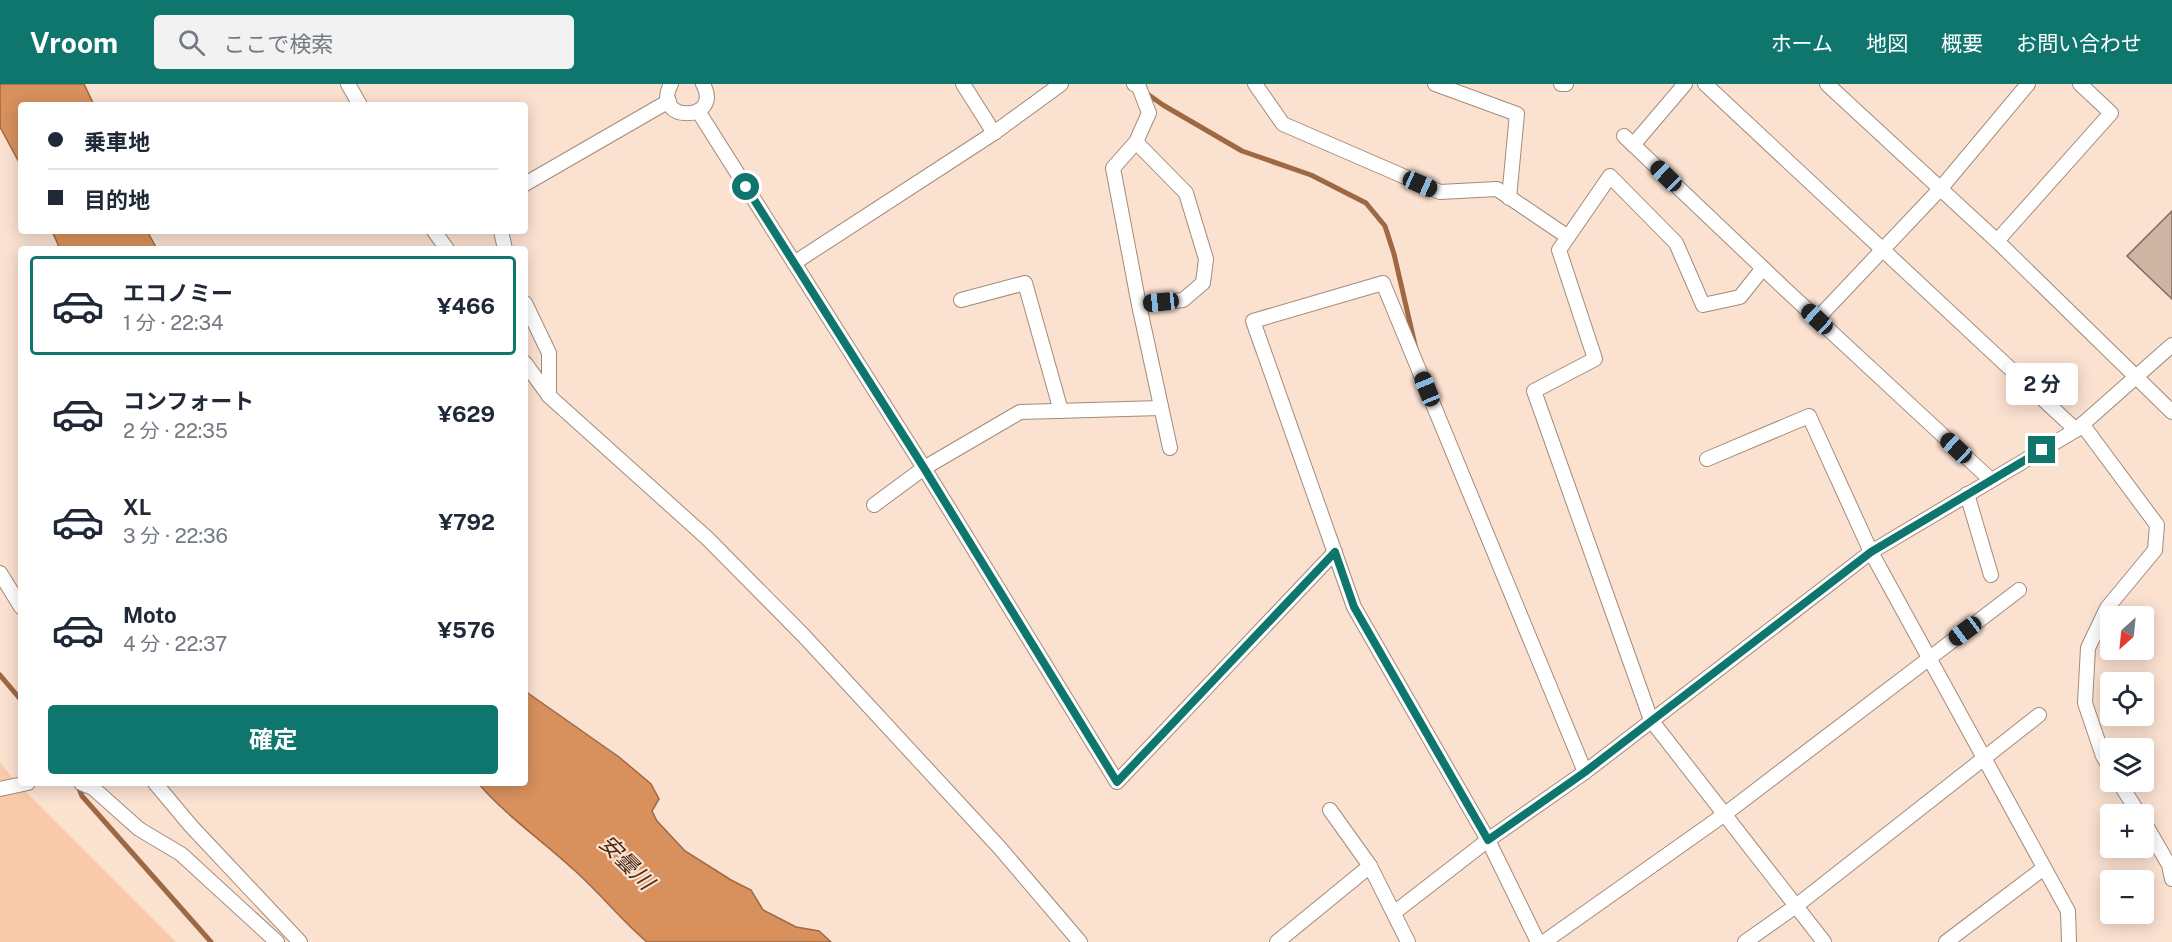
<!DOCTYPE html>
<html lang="ja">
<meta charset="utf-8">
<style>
:root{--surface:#fff;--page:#f2f2f3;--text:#1f2937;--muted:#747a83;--line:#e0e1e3;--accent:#0f766e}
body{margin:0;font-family:"Public Sans","Noto Sans JP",sans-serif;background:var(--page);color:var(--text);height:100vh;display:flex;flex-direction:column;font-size:22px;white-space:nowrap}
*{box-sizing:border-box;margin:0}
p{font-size:20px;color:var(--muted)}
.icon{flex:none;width:33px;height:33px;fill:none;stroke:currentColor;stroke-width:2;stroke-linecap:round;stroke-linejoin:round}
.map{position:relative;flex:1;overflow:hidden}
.panel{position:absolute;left:18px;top:162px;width:510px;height:540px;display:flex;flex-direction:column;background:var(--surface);border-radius:6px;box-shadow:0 3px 15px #0003}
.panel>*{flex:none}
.hud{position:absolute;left:18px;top:18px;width:510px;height:132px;border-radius:6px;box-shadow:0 3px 15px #0003;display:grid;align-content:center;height:132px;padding:0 30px;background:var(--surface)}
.needle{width:39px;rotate:207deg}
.fabs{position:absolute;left:2100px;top:522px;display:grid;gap:12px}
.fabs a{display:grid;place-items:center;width:54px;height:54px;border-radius:6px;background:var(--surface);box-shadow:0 3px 15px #0003;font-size:30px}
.end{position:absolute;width:27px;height:27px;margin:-14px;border:8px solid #0f766e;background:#fff;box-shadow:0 0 0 3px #fff}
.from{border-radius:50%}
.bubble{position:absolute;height:42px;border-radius:6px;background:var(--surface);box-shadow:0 3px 15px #0003;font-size:20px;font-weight:700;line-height:42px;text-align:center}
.car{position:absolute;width:18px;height:36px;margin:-18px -9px;border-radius:8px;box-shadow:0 0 4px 2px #0007;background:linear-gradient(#222 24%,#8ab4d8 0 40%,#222 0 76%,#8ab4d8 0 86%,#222 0)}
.hud b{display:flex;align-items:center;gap:21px;height:57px;font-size:22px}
.hud b+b{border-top:2px solid var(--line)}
.hud i{width:15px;height:15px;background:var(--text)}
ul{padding:10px 0 0;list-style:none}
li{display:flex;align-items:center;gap:18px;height:99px;margin:0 12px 9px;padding:0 18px;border:3px solid transparent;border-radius:6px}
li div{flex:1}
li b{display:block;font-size:22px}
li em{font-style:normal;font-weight:700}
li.active{border-color:var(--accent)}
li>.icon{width:54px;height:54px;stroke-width:1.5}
.cta{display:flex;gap:12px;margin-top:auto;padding:12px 30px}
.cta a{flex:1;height:69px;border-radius:6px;background:var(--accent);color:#fff;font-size:24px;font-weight:700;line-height:69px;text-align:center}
header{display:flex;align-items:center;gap:36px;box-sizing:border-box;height:84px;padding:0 30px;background:var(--accent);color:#fff}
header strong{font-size:28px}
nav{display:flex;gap:33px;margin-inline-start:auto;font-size:21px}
.search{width:420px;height:54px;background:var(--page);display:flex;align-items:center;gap:15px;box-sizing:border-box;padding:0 21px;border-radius:6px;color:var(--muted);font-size:22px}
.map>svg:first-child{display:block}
.green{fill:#f8caaa}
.water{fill:#d8905d;stroke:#9d6843;stroke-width:1.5}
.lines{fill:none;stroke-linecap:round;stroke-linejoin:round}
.stream{stroke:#9d6843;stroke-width:5}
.building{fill:#cdb5a4;stroke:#816b5c;stroke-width:1.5}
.street-casing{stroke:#a28b7b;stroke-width:16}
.street{stroke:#fff;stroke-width:14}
.route{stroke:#0f766e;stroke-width:8}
.labels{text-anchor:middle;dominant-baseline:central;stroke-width:4.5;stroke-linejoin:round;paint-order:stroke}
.water-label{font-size:22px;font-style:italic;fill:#492b15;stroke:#fbe1d0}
</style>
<header>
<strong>Vroom</strong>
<div class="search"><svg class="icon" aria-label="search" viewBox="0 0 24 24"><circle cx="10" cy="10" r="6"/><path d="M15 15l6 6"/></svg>ここで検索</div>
<nav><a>ホーム</a><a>地図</a><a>概要</a><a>お問い合わせ</a></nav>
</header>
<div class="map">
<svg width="2172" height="858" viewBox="0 0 2172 858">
<rect width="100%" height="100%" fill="#fbe1d0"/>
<polygon class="green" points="0,678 12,694 176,858 0,858"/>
<g class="water">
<polygon points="0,0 84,0 94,21 21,21 21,82 0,43"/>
<polygon points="52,147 147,147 157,165 60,165"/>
<path d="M525,607L619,673L651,700L659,715L652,727L657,737L685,767L731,796L751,806L763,826L796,843L819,847L831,858H647C621,836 600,809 574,786C543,757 506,732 478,699H525Z"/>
</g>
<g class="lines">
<g class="stream">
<polyline points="1146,9 1163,21 1242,67 1311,91 1366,119 1385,142 1394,170 1416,265"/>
<polyline points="0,591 21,616"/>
<polyline points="77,699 82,712 211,858"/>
</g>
</g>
<polygon class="building" points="2172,127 2172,215 2127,172"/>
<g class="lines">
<g class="street-casing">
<g id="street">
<polyline points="348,0 360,21"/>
<path d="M671,0C650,39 724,39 703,0"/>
<polyline points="963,0 994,49"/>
<polyline points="1134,0 1139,3 1149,29 1136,58 1113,84 1139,221 1170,364"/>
<polyline points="1255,0 1283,40 1440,108 1497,105 1568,153"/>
<polyline points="1435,0 1517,30 1509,114"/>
<polyline points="1561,0 1566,0"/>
<polyline points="1705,0 2076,346"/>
<polyline points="1827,0 1997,157 2172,328"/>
<polyline points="698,27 924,384 1117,698 1335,468"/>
<polyline points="1624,52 1786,206 1991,396"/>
<polyline points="1136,58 1186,109 1206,175 1203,199 1183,216 1139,221"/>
<polyline points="1633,61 1685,0"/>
<polyline points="525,100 669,17"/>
<polyline points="434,147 447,165"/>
<polyline points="501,147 505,165"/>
<polyline points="1997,157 2111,29 2080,0"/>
<polyline points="794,179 994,49 1061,0"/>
<polyline points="1763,184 1740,213 1703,221 1676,159 1610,92 1559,166 1595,275 1534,307 1651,636 1824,858"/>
<polyline points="961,216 1025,199 1061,327"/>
<polyline points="525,219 549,269 549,312"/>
<polyline points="1817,235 1941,104 2028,0"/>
<polyline points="525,279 549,312 707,454 804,552 999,763 1080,858"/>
<polyline points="2082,340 2157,441 2155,466 2107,524 2088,564 2085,619 2103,672 2110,684"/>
<polyline points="1707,375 1809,332 1871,468 2068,827 2069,858"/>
<polyline points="1967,410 1991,491"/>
<polyline points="874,421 924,384 1020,328 1161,324"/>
<polyline points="0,489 21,523"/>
<polyline points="2119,698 2139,730"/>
<polyline points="81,699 93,704 139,745 181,770 277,858"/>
<polyline points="155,699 191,742 300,858"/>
<polyline points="0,705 28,699"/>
<polyline points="1330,726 1370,782 1408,858"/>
<polyline points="2144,738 2169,781 2172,795"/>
<polyline points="1395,828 1488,756 1585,688 1871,468 2076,346 2172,261"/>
<polyline points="1277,858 1370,782"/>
<polyline points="1538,858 1488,756 1354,523 1253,237 1383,199 1585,688"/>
<polyline points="1544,858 1725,730 2019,506"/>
<polyline points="1745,858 1796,822 2039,631"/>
<polyline points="1946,858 2044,784"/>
</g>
</g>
<use href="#street" class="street"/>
</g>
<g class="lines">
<polyline class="route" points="746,103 924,384 1117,698 1335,468 1354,523 1488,756 1585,688 1871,468 2042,366"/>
</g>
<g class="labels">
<g class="water-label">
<text transform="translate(627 778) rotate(45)">安曇川</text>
</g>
</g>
</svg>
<div class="fabs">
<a><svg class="needle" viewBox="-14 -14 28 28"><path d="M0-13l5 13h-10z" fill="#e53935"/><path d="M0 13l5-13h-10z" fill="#747a83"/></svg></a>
<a><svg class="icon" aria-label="locate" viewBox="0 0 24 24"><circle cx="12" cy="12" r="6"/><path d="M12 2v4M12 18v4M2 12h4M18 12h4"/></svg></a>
<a><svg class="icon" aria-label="layers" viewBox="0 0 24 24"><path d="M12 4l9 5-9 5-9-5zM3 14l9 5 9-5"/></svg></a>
<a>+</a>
<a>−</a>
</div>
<i class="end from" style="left:746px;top:103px"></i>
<i class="end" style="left:2042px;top:366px"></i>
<div class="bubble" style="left:2006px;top:279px;width:72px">2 分</div>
<i class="car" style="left:1666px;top:92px;rotate:314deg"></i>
<i class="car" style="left:1420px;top:100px;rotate:114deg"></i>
<i class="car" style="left:1161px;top:218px;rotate:264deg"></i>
<i class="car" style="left:1817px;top:235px;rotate:313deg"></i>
<i class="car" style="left:1427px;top:305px;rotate:338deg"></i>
<i class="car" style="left:1956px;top:364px;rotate:313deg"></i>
<i class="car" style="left:1965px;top:547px;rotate:233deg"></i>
<div class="hud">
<b><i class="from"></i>乗車地</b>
<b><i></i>目的地</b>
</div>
<section class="panel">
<ul>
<li class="active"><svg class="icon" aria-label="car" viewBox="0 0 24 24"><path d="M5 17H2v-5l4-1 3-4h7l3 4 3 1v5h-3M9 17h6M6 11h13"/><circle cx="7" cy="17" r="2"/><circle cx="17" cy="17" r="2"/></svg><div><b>エコノミー</b><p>1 分 · 22:34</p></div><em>¥466</em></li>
<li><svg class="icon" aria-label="car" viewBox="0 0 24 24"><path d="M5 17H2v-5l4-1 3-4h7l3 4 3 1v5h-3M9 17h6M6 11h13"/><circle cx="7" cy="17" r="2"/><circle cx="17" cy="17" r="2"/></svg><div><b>コンフォート</b><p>2 分 · 22:35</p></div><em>¥629</em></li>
<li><svg class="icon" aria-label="car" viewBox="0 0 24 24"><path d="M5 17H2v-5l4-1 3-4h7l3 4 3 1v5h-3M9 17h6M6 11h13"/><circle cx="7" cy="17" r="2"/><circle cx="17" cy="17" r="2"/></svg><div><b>XL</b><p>3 分 · 22:36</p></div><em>¥792</em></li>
<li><svg class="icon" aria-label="car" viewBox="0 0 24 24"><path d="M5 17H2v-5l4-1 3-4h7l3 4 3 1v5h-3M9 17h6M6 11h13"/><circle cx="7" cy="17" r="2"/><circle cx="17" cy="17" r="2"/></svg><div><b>Moto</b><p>4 分 · 22:37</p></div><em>¥576</em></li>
</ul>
<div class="cta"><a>確定</a></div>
</section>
</div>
